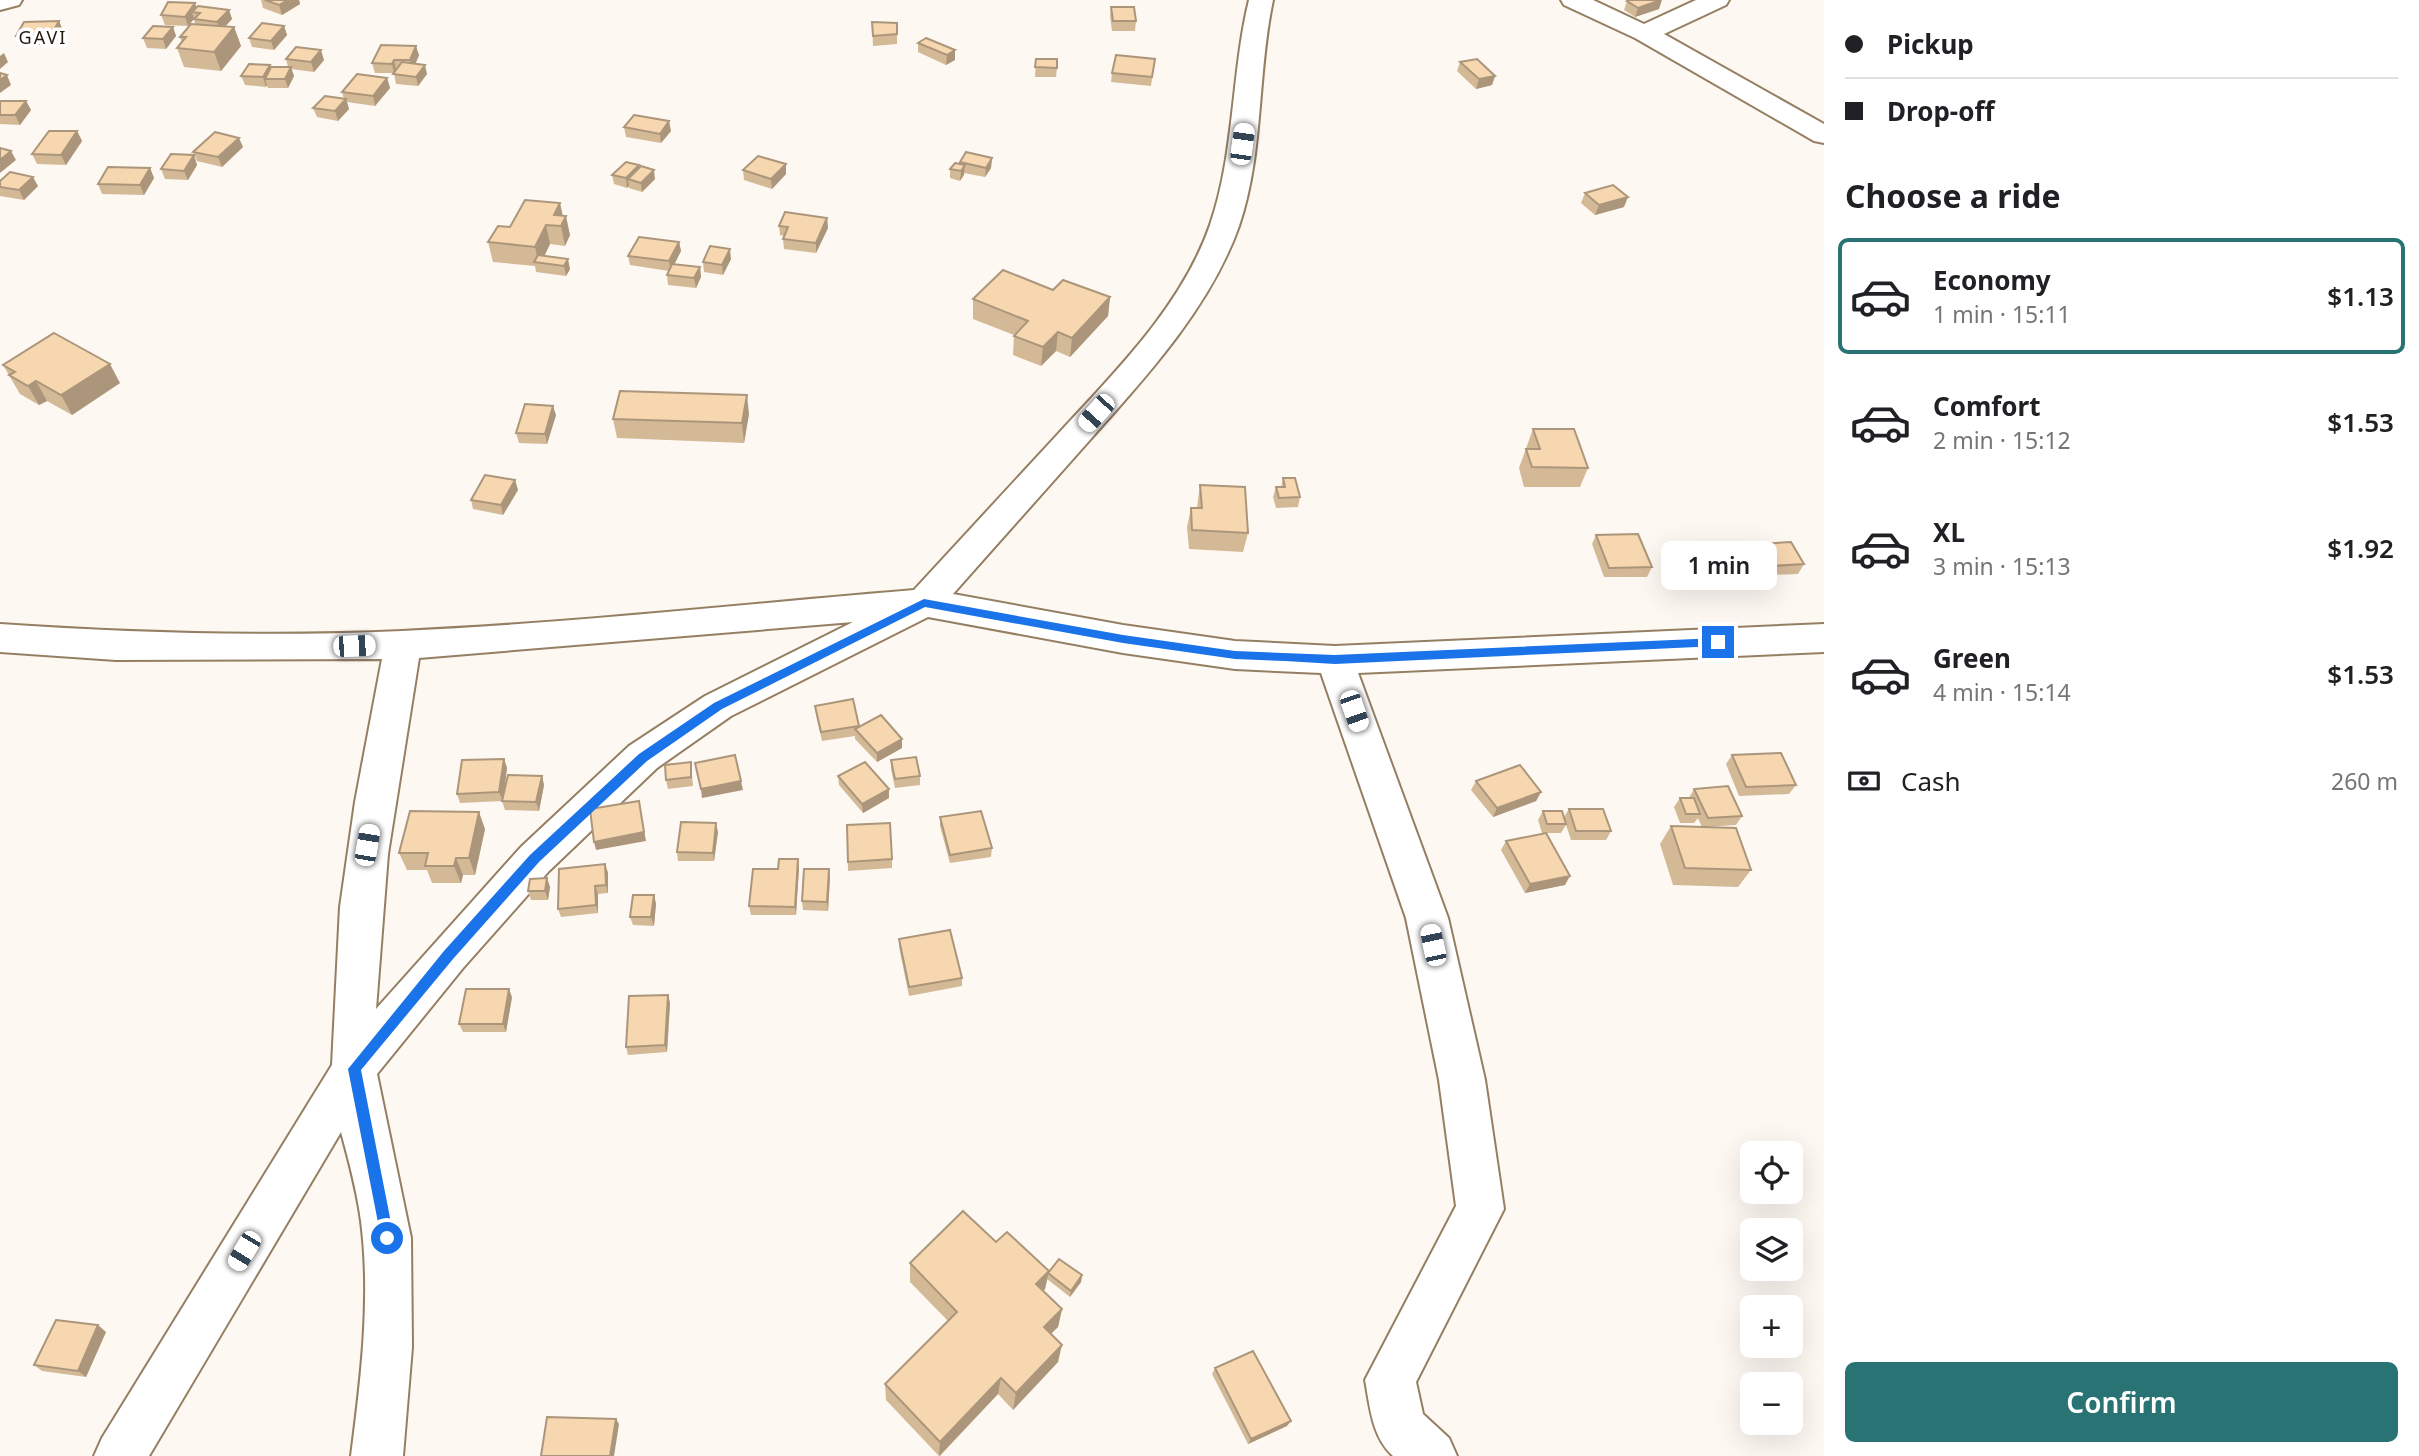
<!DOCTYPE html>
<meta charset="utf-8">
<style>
:root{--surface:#fff;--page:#f2f2f2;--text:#202124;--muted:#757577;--line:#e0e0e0;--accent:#297375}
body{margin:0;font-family:"Noto Sans",sans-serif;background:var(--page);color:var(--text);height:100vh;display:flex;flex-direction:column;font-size:26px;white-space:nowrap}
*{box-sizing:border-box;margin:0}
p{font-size:23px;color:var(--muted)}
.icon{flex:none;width:38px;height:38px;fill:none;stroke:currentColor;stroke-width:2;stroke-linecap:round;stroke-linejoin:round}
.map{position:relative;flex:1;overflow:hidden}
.sheet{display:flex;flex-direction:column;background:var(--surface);width:595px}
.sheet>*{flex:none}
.guide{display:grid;align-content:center;height:154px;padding:0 21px;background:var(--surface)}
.buttons{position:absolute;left:1740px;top:1141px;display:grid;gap:14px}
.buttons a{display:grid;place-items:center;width:63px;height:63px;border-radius:10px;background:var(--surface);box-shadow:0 7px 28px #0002;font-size:35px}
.end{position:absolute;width:32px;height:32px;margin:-16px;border:9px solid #1a73e8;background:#fff;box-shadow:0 0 0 4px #fff}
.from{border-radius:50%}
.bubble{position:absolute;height:49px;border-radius:10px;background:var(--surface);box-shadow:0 7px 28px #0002;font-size:23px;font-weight:600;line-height:49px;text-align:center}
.car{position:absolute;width:21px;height:42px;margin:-21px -10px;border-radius:9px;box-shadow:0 0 5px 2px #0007;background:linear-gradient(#fff 24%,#345 0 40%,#fff 0 76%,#345 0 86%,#fff 0)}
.guide b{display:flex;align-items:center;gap:24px;height:66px;font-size:26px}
.guide b+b{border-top:2px solid var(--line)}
.guide i{width:18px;height:18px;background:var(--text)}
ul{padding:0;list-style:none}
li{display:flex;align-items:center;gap:21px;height:116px;margin:0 14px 10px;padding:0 7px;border:4px solid transparent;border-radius:10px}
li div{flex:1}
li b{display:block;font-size:26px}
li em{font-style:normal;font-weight:600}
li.on{border-color:var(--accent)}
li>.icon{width:63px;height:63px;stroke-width:1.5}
h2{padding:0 21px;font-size:32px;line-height:84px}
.pay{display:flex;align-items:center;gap:18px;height:77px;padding:0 21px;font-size:26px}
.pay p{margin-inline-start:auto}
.primary-button{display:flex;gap:14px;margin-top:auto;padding:14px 21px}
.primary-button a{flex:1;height:80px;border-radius:10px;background:var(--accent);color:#fff;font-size:28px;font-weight:600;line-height:80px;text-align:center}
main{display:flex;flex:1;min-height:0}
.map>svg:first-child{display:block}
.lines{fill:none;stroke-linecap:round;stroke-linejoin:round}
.minor-casing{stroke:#957f63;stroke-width:4}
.minor{fill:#fff;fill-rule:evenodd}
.wall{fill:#d4b997}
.shaded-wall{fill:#ac967b}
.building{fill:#f6d7b0;stroke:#ac967b;stroke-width:2}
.route{fill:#1a73e8}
.labels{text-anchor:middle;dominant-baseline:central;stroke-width:7;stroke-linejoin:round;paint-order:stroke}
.far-quarter-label{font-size:18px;letter-spacing:2px;fill:#21190e;stroke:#fff}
</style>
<main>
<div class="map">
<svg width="1824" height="1456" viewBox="0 0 1824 1456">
<rect width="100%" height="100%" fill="#fdf8f2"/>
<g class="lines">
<g class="minor-casing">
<g id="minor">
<polygon points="0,0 22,0 19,5 0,10"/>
<path d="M1249,0H1273C1257,74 1264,153 1239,226C1210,308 1145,378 1088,442C1043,493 998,543 953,594L1123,625L1235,641L1335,646L1824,624V652L1358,673L1448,918L1485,1080L1504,1209L1416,1382L1423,1414L1449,1438L1457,1456H1393C1372,1437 1370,1407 1365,1380L1456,1206L1439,1080L1406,918L1321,673L1235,669L1123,653L928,617L731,716L657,768L549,871L463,968L377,1074L411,1238L412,1347L403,1456H351C361,1379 371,1298 361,1221C357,1191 349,1161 341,1132L149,1456H94L102,1438L332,1065L340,907L355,802L382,659L116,660L0,652V624C134,633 268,637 402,631C573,623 744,604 914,590C962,538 1010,486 1058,434C1115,372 1182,306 1210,225C1235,153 1231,74 1249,0ZM853,622L705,696L629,746L521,847L376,1009L388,854L419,658Z"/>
<polygon points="1561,0 1593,0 1644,24 1696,0 1729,0 1726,5 1664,34 1824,124 1824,143 1814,141 1635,38 1564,5"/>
</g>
</g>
<use href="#minor" class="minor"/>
</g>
<g class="wall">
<polygon points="261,0 299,0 300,4 282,15 263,8"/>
<polygon points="1627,1 1659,9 1635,17 1624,10"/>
<polygon points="195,3 196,7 229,10 232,19 225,27 234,27 241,46 221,71 184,67 177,48 182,43 180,37 195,24 194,19 188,26 165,25 161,15"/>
<polygon points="1111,7 1136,21 1135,31 1112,31 1110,16"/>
<polygon points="59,21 63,31 55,45 20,45 16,36"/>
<polygon points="872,22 897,23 897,44 873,46"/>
<polygon points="284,26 287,35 274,50 252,47 249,38"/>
<polygon points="173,27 176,36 166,49 147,48 143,38"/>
<polygon points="926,38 955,60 946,65 918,52 918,43"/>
<polygon points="419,55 415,64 427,74 418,86 396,84 394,73 375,73 372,63"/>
<polygon points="286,59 324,60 314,72 291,69 294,76 288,88 268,88 267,85 266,87 245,85 241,76 271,67 288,67"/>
<polygon points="1036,59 1057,68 1056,77 1035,77"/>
<polygon points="1155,59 1151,86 1111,82 1112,73"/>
<polygon points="1460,62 1495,76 1492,85 1476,89 1457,71"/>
<polygon points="387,78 390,88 375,106 347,102 349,109 338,121 317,117 313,108 344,99 342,92"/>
<polygon points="26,101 31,110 20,125 0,124 0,102"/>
<polygon points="624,127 671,131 661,143 626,137"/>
<polygon points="77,131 82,141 66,165 37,164 32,154"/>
<polygon points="243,147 222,167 197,161 193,152"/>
<polygon points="194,155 197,165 188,180 165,179 161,169"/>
<polygon points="992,158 991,168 985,177 964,173 960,181 950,178 950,169 960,164 960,162"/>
<polygon points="786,164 786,174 772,189 744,180 743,170"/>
<polygon points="639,165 639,168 655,179 642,192 629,188 629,186 627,188 614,184 612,175"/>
<polygon points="150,168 154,178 144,195 102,194 98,184"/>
<polygon points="0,181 38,186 24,200 0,196"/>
<polygon points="1585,193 1624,207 1595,215 1581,203"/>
<polygon points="562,216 570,235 565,246 550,244 544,256 570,269 566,276 536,272 535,266 493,262 488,242 510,227"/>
<polygon points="827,218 828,228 816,253 784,249 783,239 784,236 780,235 779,226"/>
<polygon points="679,242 681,251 674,264 700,267 701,277 696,288 668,285 667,275 669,271 630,265 628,256"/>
<polygon points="731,259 723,275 704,272 703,262"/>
<polygon points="1053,290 1110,297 1108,316 1070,357 1056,351 1041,366 1013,355 1014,335 973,319 973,299"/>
<polygon points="3,365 120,383 72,415 47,401 39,405 20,394"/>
<polygon points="749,414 744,443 617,438 613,419"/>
<polygon points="556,415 547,444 519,443 516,433"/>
<polygon points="1533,429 1588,468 1580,487 1524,487 1519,468"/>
<polygon points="1283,478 1300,497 1298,507 1276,508 1273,497 1276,487 1281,487"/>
<polygon points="515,480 518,490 503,515 473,509 471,500"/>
<polygon points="1200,485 1248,533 1243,552 1189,549 1187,527 1191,508 1197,508"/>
<polygon points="1596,535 1652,567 1647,577 1604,577 1592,544"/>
<polygon points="1761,544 1804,564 1798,574 1767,575 1755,553"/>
<polygon points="853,699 859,727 902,748 877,762 855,739 855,736 822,741 816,715 815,706"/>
<polygon points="1732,755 1796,785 1789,794 1739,796 1726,764"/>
<polygon points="504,759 507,768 503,797 542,776 544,785 539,811 505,810 502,801 460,803 457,794"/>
<polygon points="891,760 920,776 920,785 895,788 891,769"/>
<polygon points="691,762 693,786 668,789 666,780"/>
<polygon points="838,776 889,789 889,798 863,813 839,785"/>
<polygon points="1476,781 1541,792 1536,801 1493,817 1471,790"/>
<polygon points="1694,789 1742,816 1736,825 1704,827 1751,870 1738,887 1673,885 1660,844 1671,826 1702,827 1698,818 1694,823 1680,823 1674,807 1680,798 1689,798"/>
<polygon points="1569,809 1611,831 1606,840 1571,840 1566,825 1561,833 1542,833 1538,820 1543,811 1564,817"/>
<polygon points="940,817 992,848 991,857 950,863 940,826"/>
<polygon points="847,825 892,859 892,868 848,871"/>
<polygon points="485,829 475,875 463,875 461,883 432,883 427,870 407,870 399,853"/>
<polygon points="718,832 714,861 678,861 677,852"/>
<polygon points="1506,841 1565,885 1525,893 1501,850"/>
<polygon points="605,864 608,873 608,893 598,894 598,913 561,917 558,909"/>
<polygon points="799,868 796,915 751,915 749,906"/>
<polygon points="829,869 830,877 828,911 803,910 802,901"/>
<polygon points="547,878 550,887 548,900 531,900 528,891"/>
<polygon points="654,895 656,904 654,926 633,925 630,917"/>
<polygon points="899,939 962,978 962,986 909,996 899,947"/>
<polygon points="668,995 670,1003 667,1052 628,1055 626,1047"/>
<polygon points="512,997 506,1032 463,1032 459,1024"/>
<polygon points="996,1242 1049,1271 1045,1289 1043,1291 1062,1309 1058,1327 1051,1334 1058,1362 1013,1410 998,1394 940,1456 939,1456 886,1400 885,1384 948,1321 910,1282 910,1263"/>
<polygon points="1048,1273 1082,1275 1081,1282 1070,1297 1047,1279"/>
<polygon points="106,1332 86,1377 42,1371 34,1365"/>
<polygon points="1215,1368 1287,1426 1248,1444 1212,1374"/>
</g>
<g class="shaded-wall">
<polygon points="288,0 299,0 300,4 282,15 279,5"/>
<polygon points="1662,0 1659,9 1635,17 1638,8"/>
<polygon points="195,3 198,13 192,12 194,19 188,26 185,17"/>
<polygon points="229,10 232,19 220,32 217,22"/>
<polygon points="59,21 63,31 55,45 51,35"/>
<polygon points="284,26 287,35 274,50 271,41"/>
<polygon points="173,27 176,36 166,49 163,39"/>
<polygon points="234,27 241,46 221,71 214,52"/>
<polygon points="416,46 419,55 413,70 410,60"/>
<polygon points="321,50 324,60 314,72 311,62"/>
<polygon points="955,50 955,60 946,65 947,55"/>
<polygon points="4,53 8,62 0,69 0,56"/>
<polygon points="394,60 396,69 394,73 392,64"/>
<polygon points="270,65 274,74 265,79 267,85 266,87 263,77"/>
<polygon points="425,65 427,74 418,86 416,77"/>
<polygon points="291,67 294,76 288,88 285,79"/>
<polygon points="7,75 11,85 0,93 0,80"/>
<polygon points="1495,76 1492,85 1476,89 1479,79"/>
<polygon points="387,78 390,88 375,106 373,96"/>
<polygon points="346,99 349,109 338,121 335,111"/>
<polygon points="26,101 31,110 20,125 15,115"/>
<polygon points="669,121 671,131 661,143 660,134"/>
<polygon points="77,131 82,141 66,165 61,155"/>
<polygon points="239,138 243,147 222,167 218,157"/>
<polygon points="11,151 16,160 0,173 0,160"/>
<polygon points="194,155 197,165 188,180 184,171"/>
<polygon points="992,158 991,168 985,177 986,168"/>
<polygon points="786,164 786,174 772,189 771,179"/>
<polygon points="639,165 640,175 628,179 629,186 627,188 626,178"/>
<polygon points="965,165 964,175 960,181 961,171"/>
<polygon points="150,168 154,178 144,195 140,185"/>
<polygon points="654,170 655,179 642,192 641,183"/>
<polygon points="33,177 38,186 24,200 19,190"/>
<polygon points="1628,197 1624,207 1595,215 1599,205"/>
<polygon points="560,203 564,221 566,216 570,235 565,246 561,226 554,215"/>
<polygon points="827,218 828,228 816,253 816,243"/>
<polygon points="546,225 550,244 541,263 538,262 535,247"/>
<polygon points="679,242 681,251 671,271 669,261"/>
<polygon points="730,249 731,259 723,275 722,265"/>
<polygon points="568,259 570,269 566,276 564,266"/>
<polygon points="700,267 701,277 696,288 694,278"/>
<polygon points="1110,297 1108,316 1070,357 1072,338"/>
<polygon points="1058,332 1056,351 1041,366 1043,347"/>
<polygon points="110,364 120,383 72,415 61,395"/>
<polygon points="36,381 47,401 39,405 28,386"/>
<polygon points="747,395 749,414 744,443 742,423"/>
<polygon points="553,406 556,415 547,444 545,434"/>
<polygon points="515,480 518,490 503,515 501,505"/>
<polygon points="902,739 902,748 877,762 877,753"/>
<polygon points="504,759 507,768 503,801 499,792"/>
<polygon points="542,776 544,785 539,811 536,802"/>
<polygon points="741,781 743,790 702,798 701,789"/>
<polygon points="889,789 889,798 863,813 862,804"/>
<polygon points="1541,792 1536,801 1493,817 1497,808"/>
<polygon points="639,801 646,841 596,850 594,842"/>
<polygon points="479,812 485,829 475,875 469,858"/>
<polygon points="716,823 718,832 714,861 713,853"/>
<polygon points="456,858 463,875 461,883 454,866"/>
<polygon points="798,859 799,868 796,915 795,907"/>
<polygon points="605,864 608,873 608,893 606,885"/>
<polygon points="829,869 830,877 828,911 827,902"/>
<polygon points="1570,876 1565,885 1525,893 1530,884"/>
<polygon points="547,878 550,887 548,900 545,891"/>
<polygon points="595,886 598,894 598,913 596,905"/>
<polygon points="654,895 656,904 654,926 651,917"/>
<polygon points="509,989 512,997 506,1032 503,1024"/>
<polygon points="668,995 670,1003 667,1052 665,1045"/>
<polygon points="1049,1271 1045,1289 1033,1303 1036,1284"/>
<polygon points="1082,1275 1081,1282 1070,1297 1071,1291"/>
<polygon points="1062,1309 1058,1327 1040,1344 1044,1327"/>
<polygon points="98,1325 106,1332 86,1377 78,1371"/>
<polygon points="1062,1345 1058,1362 1013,1410 1016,1393"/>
<polygon points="1001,1378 998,1394 939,1456 940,1442"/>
<polygon points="616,1419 619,1424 614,1456 610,1456"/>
<polygon points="1291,1421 1287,1426 1248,1444 1251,1439"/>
</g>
<g class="building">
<polygon points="265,0 288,0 279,5"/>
<polygon points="1629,0 1661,0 1638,8 1627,1"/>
<polygon points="168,2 195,3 185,17 161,15"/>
<polygon points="198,6 229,10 217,22 194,19 200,13 192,12"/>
<polygon points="1111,7 1134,7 1136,21 1113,21"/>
<polygon points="59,21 51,35 16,36 24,22"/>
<polygon points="872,22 897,23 897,34 873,36"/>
<polygon points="262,23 284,26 271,41 249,38"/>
<polygon points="191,24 234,27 214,52 177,48 186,37 180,37"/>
<polygon points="153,26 173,27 163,39 143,38"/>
<polygon points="926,38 955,50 947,55 918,43"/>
<polygon points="381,45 416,46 410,60 394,60 392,64 372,63"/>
<polygon points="296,47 321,50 311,62 286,59"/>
<polygon points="1116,55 1155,59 1152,77 1112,73"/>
<polygon points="1036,59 1057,59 1057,68 1035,67"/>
<polygon points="1477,59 1495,76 1479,79 1460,62"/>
<polygon points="402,62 425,65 416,77 393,74"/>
<polygon points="249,64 270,65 263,77 241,76"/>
<polygon points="271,67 291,67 285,79 265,79"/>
<polygon points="0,73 7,75 0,80"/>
<polygon points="357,74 387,78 373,96 342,92"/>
<polygon points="325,96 346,99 335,111 313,108"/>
<polygon points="1,101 26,101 15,115 0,115 0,102"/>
<polygon points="634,115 669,121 660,134 624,127"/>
<polygon points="49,131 77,131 61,155 32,154"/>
<polygon points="215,132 239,138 218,157 193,152"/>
<polygon points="0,148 11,151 0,160"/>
<polygon points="966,152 992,158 986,168 960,162"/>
<polygon points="171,154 194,155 184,171 161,169"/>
<polygon points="758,156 786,164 771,179 743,170"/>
<polygon points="626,162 639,165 626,178 612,175"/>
<polygon points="955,163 965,165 961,171 950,169"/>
<polygon points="641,166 654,170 641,183 628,179"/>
<polygon points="108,167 150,168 140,185 98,184"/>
<polygon points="10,172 33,177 19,190 0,187 0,181"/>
<polygon points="1613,185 1628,197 1599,205 1585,193"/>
<polygon points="525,200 560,203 554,215 566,216 561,226 546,225 535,247 488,242 498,226 510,227"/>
<polygon points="785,212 827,218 816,243 783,239 788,227 779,226"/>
<polygon points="639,237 679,242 669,261 628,256"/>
<polygon points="710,246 730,249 722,265 703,262"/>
<polygon points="538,255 568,259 564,266 534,262"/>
<polygon points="672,264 700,267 694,278 667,275"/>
<polygon points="1003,270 1053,290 1063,280 1110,297 1072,338 1058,332 1043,347 1014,336 1028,321 973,299"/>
<polygon points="54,333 110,364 61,395 36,381 28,386 9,375 15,372 3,365"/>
<polygon points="620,391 747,395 742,423 613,419"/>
<polygon points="525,404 553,406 545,434 516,433"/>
<polygon points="1533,429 1574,429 1588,468 1532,467 1526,449 1540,449"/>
<polygon points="485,475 515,480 501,505 471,500"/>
<polygon points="1283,478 1295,478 1300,497 1279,498 1276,487 1285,487"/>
<polygon points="1200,485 1245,487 1248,533 1192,530 1191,508 1202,508"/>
<polygon points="1638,534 1652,567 1609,568 1596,535"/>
<polygon points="1791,542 1804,564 1772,566 1761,544"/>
<polygon points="853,699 859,726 821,732 815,706"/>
<polygon points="881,715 902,739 877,753 855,729"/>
<polygon points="1781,753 1796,785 1746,787 1732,755"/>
<polygon points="735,755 741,781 701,789 695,763"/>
<polygon points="916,757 920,776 895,779 891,760"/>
<polygon points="504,759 499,792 457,794 462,760"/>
<polygon points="691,762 691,777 666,780 665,765"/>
<polygon points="865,762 889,789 862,804 838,776"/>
<polygon points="1520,765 1541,792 1497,808 1476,781"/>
<polygon points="508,775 542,776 536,802 502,801"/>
<polygon points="1728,786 1742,816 1708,818 1694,789"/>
<polygon points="1680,798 1694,798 1700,814 1686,814"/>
<polygon points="639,801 644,832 594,842 590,809"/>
<polygon points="1569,809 1603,809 1611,831 1576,831"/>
<polygon points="410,811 479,812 469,858 456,858 454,866 425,866 428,853 399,853"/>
<polygon points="981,811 992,848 950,855 940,817"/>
<polygon points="1543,811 1562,811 1566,824 1547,824"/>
<polygon points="681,822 716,823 713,853 677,852"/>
<polygon points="890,823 892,859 848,862 847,825"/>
<polygon points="1671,826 1736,828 1751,870 1685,868"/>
<polygon points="1546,833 1570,876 1530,884 1506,841"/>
<polygon points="779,859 798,859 795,907 749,906 753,869 778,869"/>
<polygon points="605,864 606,885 595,886 596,905 558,909 559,869"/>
<polygon points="804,869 829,869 827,902 802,901"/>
<polygon points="547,878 545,891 528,891 530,879"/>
<polygon points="633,895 654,895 651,917 630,917"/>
<polygon points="950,930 962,978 909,987 899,939"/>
<polygon points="466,989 509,989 503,1024 459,1024"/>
<polygon points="668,995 665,1045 626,1047 629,996"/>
<polygon points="963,1211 996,1242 1007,1232 1049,1271 1036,1284 1062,1309 1044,1327 1062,1345 1016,1393 1001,1378 940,1442 885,1384 957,1312 910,1263"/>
<polygon points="1059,1259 1082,1275 1071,1291 1048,1273"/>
<polygon points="56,1320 98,1325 78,1371 34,1365"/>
<polygon points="1253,1351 1291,1421 1251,1439 1215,1368"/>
<polygon points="547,1417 616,1419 610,1456 541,1456"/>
</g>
<polygon class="route" points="924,599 1123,635 1235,651 1335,655 1718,638 1723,642 1718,646 1335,664 1285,661 1235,659 1123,643 925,607 722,709 647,761 539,862 453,959 361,1070 394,1238 387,1245 382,1243 348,1069 444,951 530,855 639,754 714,703"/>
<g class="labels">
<g class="far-quarter-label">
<text x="43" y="37">GAVI</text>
</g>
</g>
</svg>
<div class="buttons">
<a><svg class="icon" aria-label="locate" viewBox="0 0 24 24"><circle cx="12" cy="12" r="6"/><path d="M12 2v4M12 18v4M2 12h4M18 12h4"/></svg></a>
<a><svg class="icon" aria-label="layers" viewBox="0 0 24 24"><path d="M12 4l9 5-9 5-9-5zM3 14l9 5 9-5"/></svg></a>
<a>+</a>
<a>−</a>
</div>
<i class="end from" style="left:387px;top:1238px"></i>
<i class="end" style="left:1718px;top:642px"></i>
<div class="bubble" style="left:1661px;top:541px;width:116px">1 min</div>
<i class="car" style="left:1242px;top:144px;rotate:8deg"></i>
<i class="car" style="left:1096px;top:413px;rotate:222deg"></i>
<i class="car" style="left:354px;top:646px;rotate:88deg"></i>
<i class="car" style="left:1354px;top:711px;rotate:161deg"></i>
<i class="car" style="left:367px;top:845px;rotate:10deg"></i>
<i class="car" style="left:1433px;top:945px;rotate:348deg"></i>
<i class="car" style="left:244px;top:1251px;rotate:211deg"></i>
</div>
<section class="sheet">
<div class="guide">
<b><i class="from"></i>Pickup</b>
<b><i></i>Drop-off</b>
</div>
<h2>Choose a ride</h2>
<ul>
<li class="on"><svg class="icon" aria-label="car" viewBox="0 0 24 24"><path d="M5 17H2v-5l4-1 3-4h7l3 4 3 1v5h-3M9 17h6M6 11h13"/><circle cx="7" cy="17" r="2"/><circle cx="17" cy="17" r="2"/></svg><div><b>Economy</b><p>1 min · 15:11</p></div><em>$1.13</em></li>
<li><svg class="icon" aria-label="car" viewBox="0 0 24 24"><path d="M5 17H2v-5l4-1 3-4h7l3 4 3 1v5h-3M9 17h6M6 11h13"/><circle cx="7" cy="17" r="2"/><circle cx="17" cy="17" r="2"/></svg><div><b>Comfort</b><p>2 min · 15:12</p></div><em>$1.53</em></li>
<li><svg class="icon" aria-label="car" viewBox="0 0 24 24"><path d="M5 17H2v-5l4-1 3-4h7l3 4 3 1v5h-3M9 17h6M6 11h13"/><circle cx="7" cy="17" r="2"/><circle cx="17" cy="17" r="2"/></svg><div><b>XL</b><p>3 min · 15:13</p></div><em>$1.92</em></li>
<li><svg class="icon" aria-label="car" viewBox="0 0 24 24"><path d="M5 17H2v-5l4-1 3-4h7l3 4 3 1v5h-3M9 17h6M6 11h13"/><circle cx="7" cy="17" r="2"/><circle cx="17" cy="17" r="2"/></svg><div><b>Green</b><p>4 min · 15:14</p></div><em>$1.53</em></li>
</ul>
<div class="pay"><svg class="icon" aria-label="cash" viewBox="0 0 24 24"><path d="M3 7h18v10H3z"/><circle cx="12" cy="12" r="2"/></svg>Cash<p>260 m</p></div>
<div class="primary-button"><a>Confirm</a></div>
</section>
</main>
